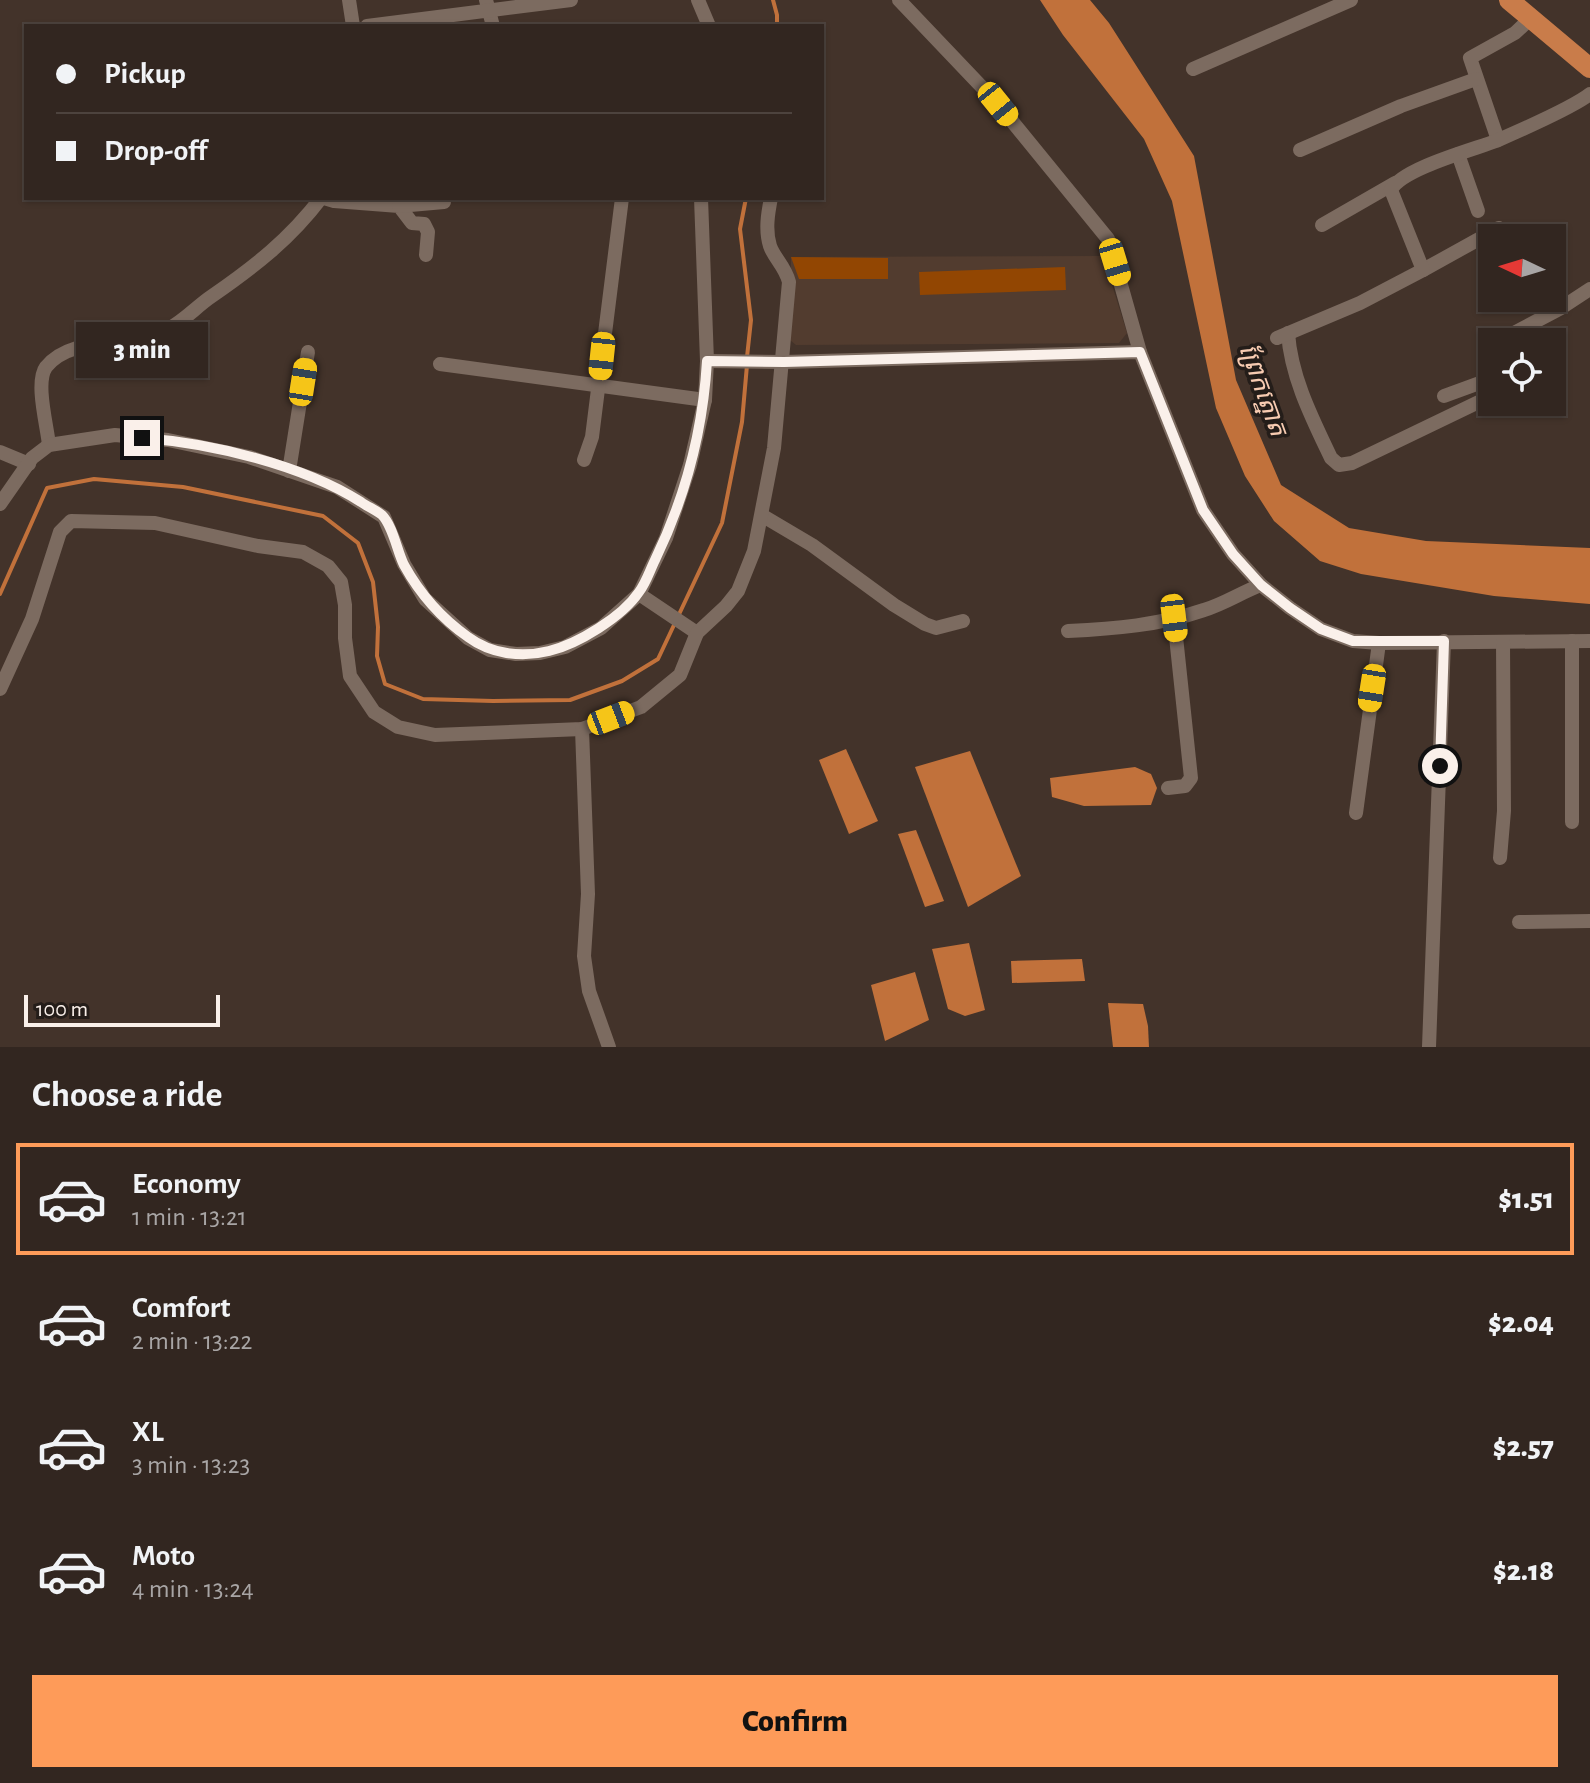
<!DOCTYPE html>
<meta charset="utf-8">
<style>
:root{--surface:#322620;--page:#3a2e29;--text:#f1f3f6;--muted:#a8a5a5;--line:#4d433e;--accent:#fe9b59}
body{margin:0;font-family:"Alegreya Sans","Noto Sans Khmer",sans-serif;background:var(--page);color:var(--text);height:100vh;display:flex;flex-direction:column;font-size:30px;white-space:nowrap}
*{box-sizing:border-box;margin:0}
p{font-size:26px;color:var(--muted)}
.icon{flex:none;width:44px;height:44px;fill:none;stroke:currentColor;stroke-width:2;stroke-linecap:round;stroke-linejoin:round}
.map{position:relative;height:1047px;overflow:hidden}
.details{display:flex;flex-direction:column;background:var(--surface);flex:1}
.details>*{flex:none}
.hud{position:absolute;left:24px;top:24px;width:800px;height:176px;border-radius:0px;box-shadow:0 2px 6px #0004,0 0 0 2px var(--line);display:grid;align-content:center;height:176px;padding:0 32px;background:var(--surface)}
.needle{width:52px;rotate:274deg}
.buttons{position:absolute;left:1478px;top:224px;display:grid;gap:16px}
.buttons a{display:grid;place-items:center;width:88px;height:88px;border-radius:0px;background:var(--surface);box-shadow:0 2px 6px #0004,0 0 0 2px var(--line);font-size:40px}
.scale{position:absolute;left:24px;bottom:20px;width:196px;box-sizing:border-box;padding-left:8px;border:4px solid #faf0ea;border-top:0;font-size:22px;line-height:28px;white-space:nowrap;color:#faf0ea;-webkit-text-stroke:6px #241d19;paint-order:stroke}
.end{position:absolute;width:36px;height:36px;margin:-18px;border:10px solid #faf0ea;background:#111;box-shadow:0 0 0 4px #111}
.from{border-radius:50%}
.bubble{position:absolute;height:56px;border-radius:0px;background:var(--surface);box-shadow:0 2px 6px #0004,0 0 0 2px var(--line);font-size:26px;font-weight:800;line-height:56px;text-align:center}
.car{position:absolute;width:24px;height:48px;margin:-24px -12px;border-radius:10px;box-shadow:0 0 6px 2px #0007;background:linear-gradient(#f5c518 24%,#345 0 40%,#f5c518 0 76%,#345 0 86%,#f5c518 0)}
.hud b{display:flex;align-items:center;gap:28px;height:76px;font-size:30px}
.hud b+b{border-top:2px solid var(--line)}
.hud i{width:20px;height:20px;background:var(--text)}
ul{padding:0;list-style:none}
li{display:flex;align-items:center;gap:24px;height:112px;margin:0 16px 12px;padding:0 16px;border:4px solid transparent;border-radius:0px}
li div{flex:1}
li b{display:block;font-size:30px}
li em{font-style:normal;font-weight:800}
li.on{border-color:var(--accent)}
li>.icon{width:72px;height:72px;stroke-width:1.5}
h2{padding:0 32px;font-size:36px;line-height:96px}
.cta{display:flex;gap:16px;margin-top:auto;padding:16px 32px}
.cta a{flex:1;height:92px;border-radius:0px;background:var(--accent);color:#111;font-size:32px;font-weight:800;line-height:92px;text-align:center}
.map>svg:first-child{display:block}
.built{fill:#523c2f}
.water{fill:#c1713b}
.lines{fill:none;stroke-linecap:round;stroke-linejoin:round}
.stream{stroke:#c1713b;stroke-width:4}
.building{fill:#924602}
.minor{stroke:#7c6b60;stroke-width:14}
.highway{stroke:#c97c4a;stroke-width:20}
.route{stroke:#faf0ea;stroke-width:10}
.labels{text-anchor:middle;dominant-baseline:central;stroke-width:7;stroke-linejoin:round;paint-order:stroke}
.water-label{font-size:26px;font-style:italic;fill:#f7cbb1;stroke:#241d19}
</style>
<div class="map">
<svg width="1590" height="1047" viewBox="0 0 1590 1047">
<rect width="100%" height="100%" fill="#43332a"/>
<polygon class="built" points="1103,256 1127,333 1119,343 796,345 790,340 791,257"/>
<g class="water">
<polygon points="1040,0 1090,0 1109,23 1194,156 1236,380 1281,485 1349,528 1426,541 1590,548 1590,604 1494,596 1361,574 1320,561 1274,521 1245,476 1216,408 1172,201 1144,139 1063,35"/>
<polygon points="846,749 878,821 849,834 819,760"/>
<polygon points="970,751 1021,876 968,907 915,767"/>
<polygon points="1135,767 1151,774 1157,788 1151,805 1084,806 1052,797 1050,778"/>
<polygon points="916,830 944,901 925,907 898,834"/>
<polygon points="969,943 985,1010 965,1016 948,1009 932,949"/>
<polygon points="1082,959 1085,981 1012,983 1011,961"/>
<polygon points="915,972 929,1020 885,1041 871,985"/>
<polygon points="1108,1003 1143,1004 1148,1026 1149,1047 1113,1047"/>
</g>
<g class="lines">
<g class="stream">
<polyline points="773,0 777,15 777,26"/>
<polyline points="746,198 740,229 751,320 747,357"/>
<polyline points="0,594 47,488 94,479 183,487 323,516 358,543 373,582 378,627 377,656 385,684 423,699 493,701 570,700 622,681 658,659 722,523 742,422 747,365"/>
</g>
</g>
<g class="building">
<polygon points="791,257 888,258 888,279 799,279"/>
<polygon points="1065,267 1066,290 920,295 919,272"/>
</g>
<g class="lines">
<g class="minor">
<polyline points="349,0 353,26"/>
<polyline points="486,0 493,26"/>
<polyline points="698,0 709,26"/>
<polyline points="899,0 998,104 1108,239 1140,352"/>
<polyline points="367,26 571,0"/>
<polyline points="1193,69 1351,0"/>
<polyline points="1498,140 1470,58 1515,33 1531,18"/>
<polyline points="1300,150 1401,106 1476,79"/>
<polyline points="1458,154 1478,211"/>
<polyline points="324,198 334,201 399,206 412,223 424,224 428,232 426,255"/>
<polyline points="399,206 444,202"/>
<polyline points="1322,225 1395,183"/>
<polyline points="1423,270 1499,228"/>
<path d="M1288,333C1291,377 1312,418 1331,458L1339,465L1352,463L1487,398L1489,390L1485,381"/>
<path d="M1277,338L1360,303L1423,270L1391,190C1401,169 1472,150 1496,141C1519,131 1572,108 1590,94"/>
<polyline points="1497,342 1561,308 1590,289"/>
<polyline points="707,361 784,362 1140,352 1203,510 1233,554 1261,585 1290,608 1321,629 1353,641 1379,643 1590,641"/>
<polyline points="440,364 705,400"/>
<polyline points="1444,396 1485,381 1483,357 1492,344"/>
<path d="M49,445C47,425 35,382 46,367C71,335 133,346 168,329C184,321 197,306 212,296C254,267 290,239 321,198"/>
<polyline points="0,452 29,464"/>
<polyline points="584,460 592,437 622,198"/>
<polyline points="289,471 308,352"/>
<polyline points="0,504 32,458 49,445 115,435 168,440 249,457 337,487 384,517 404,564 425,599 468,638 490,650 516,654 540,653 565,647 601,628 639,594 666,538 690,465 705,400 707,361 701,198"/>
<polyline points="763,516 812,545 894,605 925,624 936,628 963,621"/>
<polyline points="639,594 697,633"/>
<path d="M1068,631C1114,629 1160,625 1204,610C1224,604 1242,592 1261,585"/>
<path d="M0,689L32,619L60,532L71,521L155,523L258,546L303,552L328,566L341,582L345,605V638L350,676L374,712L398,727L435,735L582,729L641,707L680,675L697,633L726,606L738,591L754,551L774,448L789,282C785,266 774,258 770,246C765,230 768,213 771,198"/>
<polyline points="582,729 588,894 584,956 589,991 609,1047"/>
<polyline points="1168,788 1185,786 1191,778 1174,618"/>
<polyline points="1356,813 1379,643"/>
<polyline points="1572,822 1572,641"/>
<polyline points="1500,858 1504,811 1503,642"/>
<polyline points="1519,922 1590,921"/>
<polyline points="1429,1047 1444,641"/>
</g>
<polyline class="highway" points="1509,0 1590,68"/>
</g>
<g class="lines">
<path class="route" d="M142,438C211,443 303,465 361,502C368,507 376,510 382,515C393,526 397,551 404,565C420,594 441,618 468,637C491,654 521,658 549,651C578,644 622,617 639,592C646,583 650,570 655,560C685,498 703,429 707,361L784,362L1140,352L1203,510L1233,554L1261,585L1290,608L1321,629L1353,641H1444L1440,766"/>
</g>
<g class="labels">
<g class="water-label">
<text transform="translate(1263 390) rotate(70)">ព្រែកត្នោត</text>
</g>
</g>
</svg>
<div class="buttons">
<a><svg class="needle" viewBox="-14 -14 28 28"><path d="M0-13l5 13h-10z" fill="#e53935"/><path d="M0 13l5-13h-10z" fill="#a8a5a5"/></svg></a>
<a><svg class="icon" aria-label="locate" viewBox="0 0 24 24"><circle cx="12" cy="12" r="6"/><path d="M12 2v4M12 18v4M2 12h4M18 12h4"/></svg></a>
</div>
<div class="scale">100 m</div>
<i class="end from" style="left:1440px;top:766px"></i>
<i class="end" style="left:142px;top:438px"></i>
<div class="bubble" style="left:76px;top:322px;width:132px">3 min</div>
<i class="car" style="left:998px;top:104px;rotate:141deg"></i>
<i class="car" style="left:1115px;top:262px;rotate:163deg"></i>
<i class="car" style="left:602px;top:356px;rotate:186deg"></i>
<i class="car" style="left:303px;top:382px;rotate:9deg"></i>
<i class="car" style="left:1174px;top:618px;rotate:173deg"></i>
<i class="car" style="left:1372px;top:688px;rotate:189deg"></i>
<i class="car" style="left:611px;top:718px;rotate:69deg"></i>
<div class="hud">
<b><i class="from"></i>Pickup</b>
<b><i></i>Drop-off</b>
</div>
</div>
<section class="details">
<h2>Choose a ride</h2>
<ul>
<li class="on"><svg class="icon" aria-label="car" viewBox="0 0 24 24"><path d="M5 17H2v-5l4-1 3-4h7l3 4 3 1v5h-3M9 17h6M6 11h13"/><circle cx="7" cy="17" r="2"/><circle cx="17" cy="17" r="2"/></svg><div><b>Economy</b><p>1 min · 13:21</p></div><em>$1.51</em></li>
<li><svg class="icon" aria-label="car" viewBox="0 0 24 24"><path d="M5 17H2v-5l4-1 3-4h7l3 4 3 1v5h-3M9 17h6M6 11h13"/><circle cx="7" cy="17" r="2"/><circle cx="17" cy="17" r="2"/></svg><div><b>Comfort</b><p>2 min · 13:22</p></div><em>$2.04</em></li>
<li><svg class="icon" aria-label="car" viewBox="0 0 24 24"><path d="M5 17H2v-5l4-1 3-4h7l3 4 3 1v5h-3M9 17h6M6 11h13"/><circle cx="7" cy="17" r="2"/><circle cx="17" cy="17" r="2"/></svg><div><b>XL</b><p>3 min · 13:23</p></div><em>$2.57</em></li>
<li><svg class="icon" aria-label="car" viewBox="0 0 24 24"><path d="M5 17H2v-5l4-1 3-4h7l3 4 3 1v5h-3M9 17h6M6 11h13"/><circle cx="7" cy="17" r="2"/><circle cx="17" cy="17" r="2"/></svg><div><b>Moto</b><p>4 min · 13:24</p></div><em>$2.18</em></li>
</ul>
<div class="cta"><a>Confirm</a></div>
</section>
